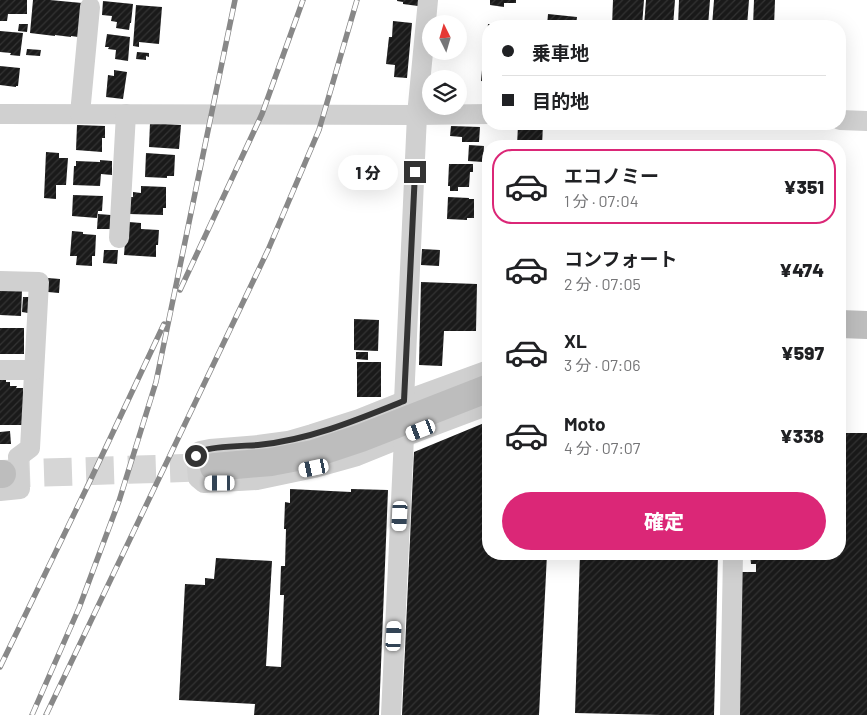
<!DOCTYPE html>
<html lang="ja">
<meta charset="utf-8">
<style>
:root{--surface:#fff;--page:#f2f2f2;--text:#202124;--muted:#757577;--line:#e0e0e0;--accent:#db2777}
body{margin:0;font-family:Barlow,"Noto Sans JP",sans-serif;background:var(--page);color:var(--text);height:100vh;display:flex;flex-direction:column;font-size:19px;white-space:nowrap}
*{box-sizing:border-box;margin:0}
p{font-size:16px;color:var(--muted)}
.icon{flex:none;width:28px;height:28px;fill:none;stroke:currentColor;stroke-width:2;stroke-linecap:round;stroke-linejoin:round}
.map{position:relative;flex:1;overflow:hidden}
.side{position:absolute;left:482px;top:140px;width:364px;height:420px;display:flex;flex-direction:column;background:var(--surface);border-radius:20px;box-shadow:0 5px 20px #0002}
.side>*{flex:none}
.guide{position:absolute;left:482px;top:20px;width:364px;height:110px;border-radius:20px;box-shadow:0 5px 20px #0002;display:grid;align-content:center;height:110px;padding:0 20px;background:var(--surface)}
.needle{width:32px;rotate:355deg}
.buttons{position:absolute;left:422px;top:15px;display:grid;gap:10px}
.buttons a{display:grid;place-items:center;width:45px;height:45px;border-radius:50%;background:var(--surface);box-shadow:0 5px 20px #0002;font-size:25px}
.end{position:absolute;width:22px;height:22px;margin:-11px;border:6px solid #333;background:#fff;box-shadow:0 0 0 2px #fff}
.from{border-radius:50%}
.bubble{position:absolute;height:35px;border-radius:18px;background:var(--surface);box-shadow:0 5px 20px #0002;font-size:16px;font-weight:800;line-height:35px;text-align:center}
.car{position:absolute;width:15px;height:30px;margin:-15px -8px;border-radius:6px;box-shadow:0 0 4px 1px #0007;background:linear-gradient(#fff 24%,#345 0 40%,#fff 0 76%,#345 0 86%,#fff 0)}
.guide b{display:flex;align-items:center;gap:18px;height:48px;font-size:19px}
.guide b+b{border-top:1px solid var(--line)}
.guide i{width:12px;height:12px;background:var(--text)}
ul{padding:9px 0 0;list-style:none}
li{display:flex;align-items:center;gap:15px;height:75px;margin:0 10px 8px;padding:0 10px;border:2px solid transparent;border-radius:20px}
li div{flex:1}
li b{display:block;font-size:19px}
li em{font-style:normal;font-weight:800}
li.active{border-color:var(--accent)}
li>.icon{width:45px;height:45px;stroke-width:1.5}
.cta{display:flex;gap:10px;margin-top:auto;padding:10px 20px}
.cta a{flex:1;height:58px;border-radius:30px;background:var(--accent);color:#fff;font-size:20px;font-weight:800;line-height:58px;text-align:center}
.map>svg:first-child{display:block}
.building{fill:url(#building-hatch)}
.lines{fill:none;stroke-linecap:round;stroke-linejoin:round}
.secondary-tunnel{stroke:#d6d6d6;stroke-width:28;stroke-dasharray:28 14;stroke-linecap:butt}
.street{stroke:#d0d0d0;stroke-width:20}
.secondary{stroke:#bdbdbd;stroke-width:28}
.rail-casing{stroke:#888;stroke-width:5.5}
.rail{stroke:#fff;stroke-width:4;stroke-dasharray:11;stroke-linecap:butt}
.route{stroke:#333;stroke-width:6}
</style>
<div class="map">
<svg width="867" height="715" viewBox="0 0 867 715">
<defs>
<pattern id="building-hatch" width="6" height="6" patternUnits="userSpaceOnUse" patternTransform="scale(1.25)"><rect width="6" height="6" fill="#1a1a1a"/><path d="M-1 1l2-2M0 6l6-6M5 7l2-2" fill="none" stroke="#333"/></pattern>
</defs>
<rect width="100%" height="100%" fill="#fff"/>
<g class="building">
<polygon points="0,0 27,0 27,14 8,14 7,21 0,21"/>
<polygon points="33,0 50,0 82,3 78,37 71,36 71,37 55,35 55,36 30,33"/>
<polygon points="397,0 418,0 418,6 403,4 403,2 397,1"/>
<polygon points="490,0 516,0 516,3 504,3 504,7 490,5"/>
<polygon points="613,0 644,0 642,26 612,26"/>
<polygon points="646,0 675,0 673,26 644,26"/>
<polygon points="679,0 710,0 708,26 678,26"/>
<polygon points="714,0 749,0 747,26 712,26"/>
<polygon points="754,0 775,0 774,26 753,26"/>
<polygon points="103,1 133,4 131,23 130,23 129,30 116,28 117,22 111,21 112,16 102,15"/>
<polygon points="136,5 162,7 159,44 139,42 139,47 133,46"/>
<polygon points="548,14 577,17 576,26 547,26"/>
<polygon points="393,21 412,23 407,78 394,77 395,65 386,64 389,37 392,37"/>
<polygon points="19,24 28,24 27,32 18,31"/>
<polygon points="488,24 504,25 504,26 487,26 489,26 489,44 486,44"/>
<polygon points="0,31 23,33 20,56 10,55 11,53 0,52"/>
<polygon points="107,34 130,37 128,61 115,59 116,50 108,49 109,47 105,47"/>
<polygon points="27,49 41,50 40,56 26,55"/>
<polygon points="137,52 149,53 149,57 146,56 146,60 136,59"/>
<polygon points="483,59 489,60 489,82 481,81"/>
<polygon points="0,66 20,68 18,86 16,86 16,87 0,85"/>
<polygon points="114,70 127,72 123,99 106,97 108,75 114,76"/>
<polygon points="150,123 181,125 179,149 149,147"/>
<polygon points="533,124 543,124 542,146 517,146 518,125 532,126"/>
<polygon points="77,125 105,126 105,138 102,138 102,152 76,150"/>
<polygon points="451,126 480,127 479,142 462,142 462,137 450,136"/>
<polygon points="469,145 484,146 483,162 468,161"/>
<polygon points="46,152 59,153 59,158 68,158 66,185 56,185 56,199 44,198"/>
<polygon points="146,153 175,155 174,176 167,176 167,178 145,177"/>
<polygon points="100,160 112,161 112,175 101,174 100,186 73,185 74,166 76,166 76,161 100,162"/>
<polygon points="449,164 473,164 473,172 470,172 469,187 458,187 458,191 450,191 450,186 448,186"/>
<polygon points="141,186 166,187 166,208 163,208 163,215 129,214 130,197 133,197 133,192 141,193"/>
<polygon points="73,195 103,196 102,211 98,211 97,218 72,216"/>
<polygon points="448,197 469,198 469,199 474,199 474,218 467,218 467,220 447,219"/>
<polygon points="98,214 111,215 110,229 97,229"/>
<polygon points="129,222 141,223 141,229 159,230 158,245 156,245 156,257 124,255 125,242"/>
<polygon points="72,231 83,232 83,234 96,235 95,256 92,256 92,266 76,265 77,256 70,256"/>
<polygon points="422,249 440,250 439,266 421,265"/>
<polygon points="104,250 118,250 117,264 103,263"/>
<polygon points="48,278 60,279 59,293 48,292"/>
<polygon points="421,282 477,284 476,331 444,331 442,366 419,365"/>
<polygon points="484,284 489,284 489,313 483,312"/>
<polygon points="0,289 22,290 21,316 0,315"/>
<polygon points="23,297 29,297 28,313 22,312"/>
<polygon points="354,319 379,320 378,351 354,350"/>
<rect x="0" y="328" width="24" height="26"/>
<polygon points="356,352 368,352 368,360 356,359"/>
<rect x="357" y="362" width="24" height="35"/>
<polygon points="0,379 6,379 6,382 10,382 10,386 17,386 16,388 23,388 23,421 22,425 0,425"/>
<polygon points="489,421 489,554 547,554 539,715 402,715 414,452"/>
<polygon points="10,431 11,444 0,444 0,432"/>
<polygon points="840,433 867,433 867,715 740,715 740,572 756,572 756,564 751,564 750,554 840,554"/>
<polygon points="290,489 351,492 351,489 388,490 379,715 254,715 255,704 179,700 185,584 205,585 205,578 214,579 216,558 272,561 266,666 281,667 284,595 280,595 281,566 285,566 286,529 284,529 285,502 290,503"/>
<polygon points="580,554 718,554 714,715 661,715 575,713"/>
</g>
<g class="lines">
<polyline class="secondary-tunnel" points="2,474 214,467"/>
<g class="street">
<polyline points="0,114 417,115 489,114"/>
<polyline points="80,114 90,7"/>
<polyline points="840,120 867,121"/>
<polyline points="119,238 126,114"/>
<polyline points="0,281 39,282 30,448 18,457 20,489 0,491"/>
<polyline points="0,370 34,370"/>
<polyline points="489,370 404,401 359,419 312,434 288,441 258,445 210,449 200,451 196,456 198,478 204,483 257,480 314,468 357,456 404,437 489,405"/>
<polyline points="404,401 417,115 428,0"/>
<polyline points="391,715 404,437"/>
<polyline points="730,715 733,554"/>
</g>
<g class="secondary">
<polyline points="840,324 867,325"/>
<polyline points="214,467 271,462 313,454 361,438 489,388"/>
<polyline points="0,474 2,474"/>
</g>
<g class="rail-casing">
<g id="rail">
<polyline points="180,290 262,114 303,0"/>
<polyline points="0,667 90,481 164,324"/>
<polyline points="32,715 79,608 119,501 156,382 235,0"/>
<polyline points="46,715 268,250 319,130 357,0"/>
</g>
</g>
<use href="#rail" class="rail"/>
</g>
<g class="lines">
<path class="route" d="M196,456C198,454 199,452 202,451C212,446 245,446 258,445C309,440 357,420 404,401L415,172"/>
</g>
</svg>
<div class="buttons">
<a><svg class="needle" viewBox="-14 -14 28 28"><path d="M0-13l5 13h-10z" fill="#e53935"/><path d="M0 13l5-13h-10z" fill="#757577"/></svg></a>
<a><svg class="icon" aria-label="layers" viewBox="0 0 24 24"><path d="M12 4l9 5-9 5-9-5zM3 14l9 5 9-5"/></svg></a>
</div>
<i class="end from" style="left:196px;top:456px"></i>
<i class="end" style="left:415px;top:172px"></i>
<div class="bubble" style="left:338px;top:155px;width:60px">1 分</div>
<i class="car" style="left:421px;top:430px;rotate:249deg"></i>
<i class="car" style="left:314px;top:468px;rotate:258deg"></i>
<i class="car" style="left:220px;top:483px;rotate:270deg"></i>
<i class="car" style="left:400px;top:516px;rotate:183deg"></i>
<i class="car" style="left:394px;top:636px;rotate:3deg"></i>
<div class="guide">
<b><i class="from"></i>乗車地</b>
<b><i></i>目的地</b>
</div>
<section class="side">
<ul>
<li class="active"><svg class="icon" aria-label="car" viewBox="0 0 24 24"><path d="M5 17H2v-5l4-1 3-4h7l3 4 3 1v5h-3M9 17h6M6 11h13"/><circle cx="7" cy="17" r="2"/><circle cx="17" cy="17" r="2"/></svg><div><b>エコノミー</b><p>1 分 · 07:04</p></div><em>¥351</em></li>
<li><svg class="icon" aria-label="car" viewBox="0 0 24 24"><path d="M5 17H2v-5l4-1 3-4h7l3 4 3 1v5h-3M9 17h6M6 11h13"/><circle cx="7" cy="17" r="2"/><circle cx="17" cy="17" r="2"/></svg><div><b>コンフォート</b><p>2 分 · 07:05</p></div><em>¥474</em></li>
<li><svg class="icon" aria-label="car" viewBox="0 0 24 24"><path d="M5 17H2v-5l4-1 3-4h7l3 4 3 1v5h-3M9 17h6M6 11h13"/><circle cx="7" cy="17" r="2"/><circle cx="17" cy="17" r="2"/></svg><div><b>XL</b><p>3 分 · 07:06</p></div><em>¥597</em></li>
<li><svg class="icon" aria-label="car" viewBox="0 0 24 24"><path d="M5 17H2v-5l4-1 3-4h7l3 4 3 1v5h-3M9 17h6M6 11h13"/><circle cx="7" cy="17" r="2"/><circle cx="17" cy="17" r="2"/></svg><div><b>Moto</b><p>4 分 · 07:07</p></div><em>¥338</em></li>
</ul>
<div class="cta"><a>確定</a></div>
</section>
</div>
